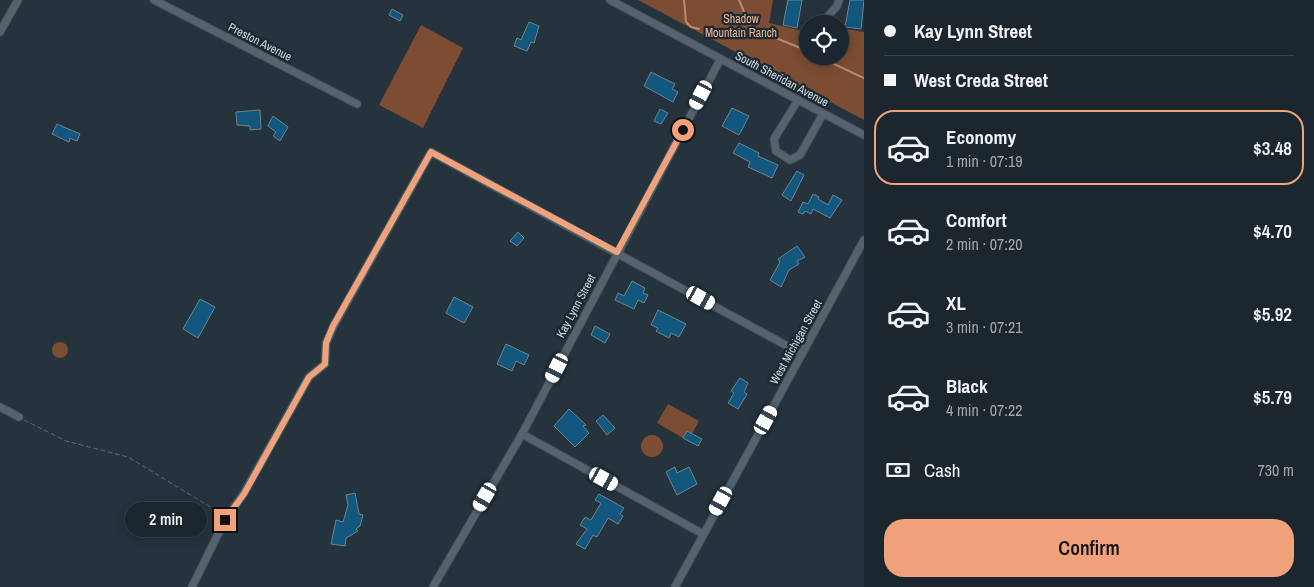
<!DOCTYPE html>
<meta charset="utf-8">
<style>
:root{--surface:#1c262e;--page:#252e36;--text:#f1f3f6;--muted:#a0a5aa;--line:#3a434a;--accent:#f0a27a}
body{margin:0;font-family:"Archivo Narrow",sans-serif;background:var(--page);color:var(--text);height:100vh;display:flex;flex-direction:column;font-size:19px;white-space:nowrap}
*{box-sizing:border-box;margin:0}
p{font-size:16px;color:var(--muted)}
.icon{flex:none;width:28px;height:28px;fill:none;stroke:currentColor;stroke-width:2;stroke-linecap:round;stroke-linejoin:round}
.map{position:relative;flex:1;overflow:hidden}
.panel{display:flex;flex-direction:column;background:var(--surface);width:450px}
.panel>*{flex:none}
.hud{display:grid;align-content:center;height:110px;padding:0 20px;background:var(--surface)}
.controls{position:absolute;left:799px;top:15px;display:grid;gap:10px}
.controls a{display:grid;place-items:center;width:50px;height:50px;border-radius:50%;background:var(--surface);box-shadow:0 2px 12px #0003,0 0 0 1px var(--line);font-size:25px}
.end{position:absolute;width:22px;height:22px;margin:-11px;border:6px solid #f0a27a;background:#111;box-shadow:0 0 0 2px #111}
.from{border-radius:50%}
.bubble{position:absolute;height:35px;border-radius:18px;background:var(--surface);box-shadow:0 2px 12px #0003,0 0 0 1px var(--line);font-size:16px;font-weight:600;line-height:35px;text-align:center}
.car{position:absolute;width:15px;height:30px;margin:-15px -8px;border-radius:6px;box-shadow:0 0 4px 1px #0007;background:linear-gradient(#fff 24%,#345 0 40%,#fff 0 76%,#345 0 86%,#fff 0)}
.hud b{display:flex;align-items:center;gap:18px;height:48px;font-size:19px}
.hud b+b{border-top:1px solid var(--line)}
.hud i{width:12px;height:12px;background:var(--text)}
ul{padding:0;list-style:none}
li{display:flex;align-items:center;gap:15px;height:75px;margin:0 10px 8px;padding:0 10px;border:2px solid transparent;border-radius:20px}
li div{flex:1}
li b{display:block;font-size:19px}
li em{font-style:normal;font-weight:600}
li.selected{border-color:var(--accent)}
li>.icon{width:45px;height:45px;stroke-width:1.5}
.pay{display:flex;align-items:center;gap:12px;height:55px;padding:0 20px;font-size:19px}
.pay p{margin-inline-start:auto}
.action{display:flex;gap:10px;margin-top:auto;padding:10px 20px}
.action a{flex:1;height:58px;border-radius:20px;background:var(--accent);color:#111;font-size:20px;font-weight:600;line-height:58px;text-align:center}
main{display:flex;flex:1;min-height:0}
.map>svg:first-child{display:block}
.green{fill:#7c4c33}
.lines{fill:none;stroke-linecap:round;stroke-linejoin:round}
.stream{stroke:#bd8a6f;stroke-width:2}
.building{fill:#11577e;stroke:#71828d}
.minor-casing{stroke:#435058;stroke-width:9}
.path{stroke:#5a676f;stroke-width:1;stroke-dasharray:5 2.5;stroke-linecap:butt}
.minor{stroke:#54636f;stroke-width:7}
.route{stroke:#f0a27a;stroke-width:6}
.labels{text-anchor:middle;dominant-baseline:central;stroke-width:4.5;stroke-linejoin:round;paint-order:stroke}
.park-label{font-size:12px;fill:#f2b293;stroke:#1b2933}
.street-label{font-size:12px;fill:#ced7dd;stroke:#1b2933}
</style>
<main>
<div class="map">
<svg width="864" height="587" viewBox="0 0 864 587">
<rect width="100%" height="100%" fill="#25333d"/>
<g class="green">
<polygon points="638,0 773,0 769,23 807,32 808,56 840,56 840,28 864,32 864,120"/>
<polygon points="421,25 463,48 423,128 379,105"/>
<circle cx="60" cy="350" r="8"/>
<polygon points="668,404 699,421 692,434 687,431 683,438 657,423"/>
<circle cx="652" cy="446" r="11"/>
</g>
<g class="lines">
<g class="stream">
<polyline points="684,0 686,22 691,27 699,29"/>
<polyline points="739,0 751,28 808,51"/>
<polyline points="817,56 864,78"/>
</g>
</g>
<g class="building">
<polygon points="788,0 802,0 797,28 783,25"/>
<polygon points="850,0 864,0 861,29 845,27"/>
<polygon points="392,9 403,15 400,21 389,15"/>
<polygon points="529,22 539,26 534,43 531,42 527,51 514,46 517,38 521,40"/>
<polygon points="651,72 675,84 672,89 678,92 673,102 644,86"/>
<polygon points="732,108 749,116 739,135 722,126"/>
<polygon points="660,109 668,113 661,124 654,121"/>
<polygon points="260,110 261,129 250,130 250,126 237,125 236,112"/>
<polygon points="273,116 288,127 280,141 273,136 276,132 268,126"/>
<polygon points="57,124 80,134 77,141 70,138 69,142 52,134"/>
<polygon points="739,143 759,153 758,156 778,165 772,178 748,167 750,162 733,153"/>
<polygon points="797,171 804,175 791,201 782,195"/>
<polygon points="813,194 819,197 818,199 828,205 833,195 842,200 830,218 813,209 811,214 805,211 803,214 798,212 803,202 808,204"/>
<polygon points="518,232 524,238 517,246 510,241"/>
<polygon points="797,246 805,257 797,261 799,264 789,270 781,287 770,280 780,262 778,259"/>
<polygon points="632,281 645,288 643,293 648,295 644,303 638,300 634,309 615,300 618,293 624,296"/>
<polygon points="454,297 473,307 464,323 446,313"/>
<polygon points="200,299 215,307 198,338 183,329"/>
<polygon points="658,310 686,324 679,337 671,333 669,338 656,331 658,328 651,325"/>
<polygon points="595,326 610,334 605,343 591,335"/>
<polygon points="506,344 529,355 524,365 516,361 512,371 497,364"/>
<polygon points="740,378 748,383 744,392 747,394 738,409 728,403 734,393 731,391"/>
<polygon points="569,409 586,425 583,426 589,433 575,447 554,426"/>
<polygon points="603,415 615,428 607,435 596,421"/>
<polygon points="687,431 702,439 698,446 683,438"/>
<polygon points="675,467 677,473 689,467 697,484 677,495 666,472"/>
<polygon points="355,493 359,514 363,515 360,526 356,529 358,531 346,538 345,546 331,544 336,520 343,522 348,505 346,495"/>
<polygon points="599,494 624,508 620,514 623,516 618,524 608,518 597,537 593,535 585,549 576,544 587,529 580,525 585,517 591,520 601,503 595,500"/>
</g>
<g class="lines">
<g class="minor-casing">
<g id="minor">
<polyline points="154,0 357,104"/>
<polyline points="610,0 864,135"/>
<polyline points="828,16 837,6 839,0"/>
<polyline points="0,32 18,0"/>
<polyline points="798,100 774,139 776,151 790,160 800,155 823,114"/>
<polyline points="0,407 19,417"/>
<polyline points="522,434 703,534"/>
<polyline points="192,587 225,520 244,493 309,377 325,364 326,343 333,327 431,152 802,354"/>
<polyline points="433,587 522,434 720,60"/>
<polyline points="675,587 864,240"/>
</g>
</g>
<polyline class="path" points="24,420 66,441 128,457 222,514"/>
<use href="#minor" class="minor"/>
</g>
<g class="lines">
<polyline class="route" points="225,520 244,494 309,377 325,364 326,343 333,326 431,152 617,252 683,130"/>
</g>
<g class="labels">
<g class="park-label">
<text x="741" y="19">Shadow<tspan x="741" dy="14">Mountain Ranch</tspan></text>
</g>
<g class="street-label">
<text transform="translate(260 42) rotate(27)">Preston Avenue</text>
<text transform="translate(782 79) rotate(28)">South Sheridan Avenue</text>
<text transform="translate(576 306) rotate(-62)">Kay Lynn Street</text>
<text transform="translate(796 342) rotate(-61)">West Michigan Street</text>
</g>
</g>
</svg>
<div class="controls">
<a><svg class="icon" aria-label="locate" viewBox="0 0 24 24"><circle cx="12" cy="12" r="6"/><path d="M12 2v4M12 18v4M2 12h4M18 12h4"/></svg></a>
</div>
<i class="end from" style="left:683px;top:130px"></i>
<i class="end" style="left:225px;top:520px"></i>
<div class="bubble" style="left:125px;top:502px;width:82px">2 min</div>
<i class="car" style="left:701px;top:95px;rotate:208deg"></i>
<i class="car" style="left:701px;top:298px;rotate:119deg"></i>
<i class="car" style="left:557px;top:368px;rotate:207deg"></i>
<i class="car" style="left:766px;top:420px;rotate:29deg"></i>
<i class="car" style="left:604px;top:479px;rotate:119deg"></i>
<i class="car" style="left:485px;top:497px;rotate:210deg"></i>
<i class="car" style="left:721px;top:501px;rotate:209deg"></i>
</div>
<section class="panel">
<div class="hud">
<b><i class="from"></i>Kay Lynn Street</b>
<b><i></i>West Creda Street</b>
</div>
<ul>
<li class="selected"><svg class="icon" aria-label="car" viewBox="0 0 24 24"><path d="M5 17H2v-5l4-1 3-4h7l3 4 3 1v5h-3M9 17h6M6 11h13"/><circle cx="7" cy="17" r="2"/><circle cx="17" cy="17" r="2"/></svg><div><b>Economy</b><p>1 min · 07:19</p></div><em>$3.48</em></li>
<li><svg class="icon" aria-label="car" viewBox="0 0 24 24"><path d="M5 17H2v-5l4-1 3-4h7l3 4 3 1v5h-3M9 17h6M6 11h13"/><circle cx="7" cy="17" r="2"/><circle cx="17" cy="17" r="2"/></svg><div><b>Comfort</b><p>2 min · 07:20</p></div><em>$4.70</em></li>
<li><svg class="icon" aria-label="car" viewBox="0 0 24 24"><path d="M5 17H2v-5l4-1 3-4h7l3 4 3 1v5h-3M9 17h6M6 11h13"/><circle cx="7" cy="17" r="2"/><circle cx="17" cy="17" r="2"/></svg><div><b>XL</b><p>3 min · 07:21</p></div><em>$5.92</em></li>
<li><svg class="icon" aria-label="car" viewBox="0 0 24 24"><path d="M5 17H2v-5l4-1 3-4h7l3 4 3 1v5h-3M9 17h6M6 11h13"/><circle cx="7" cy="17" r="2"/><circle cx="17" cy="17" r="2"/></svg><div><b>Black</b><p>4 min · 07:22</p></div><em>$5.79</em></li>
</ul>
<div class="pay"><svg class="icon" aria-label="cash" viewBox="0 0 24 24"><path d="M3 7h18v10H3z"/><circle cx="12" cy="12" r="2"/></svg>Cash<p>730 m</p></div>
<div class="action"><a>Confirm</a></div>
</section>
</main>
